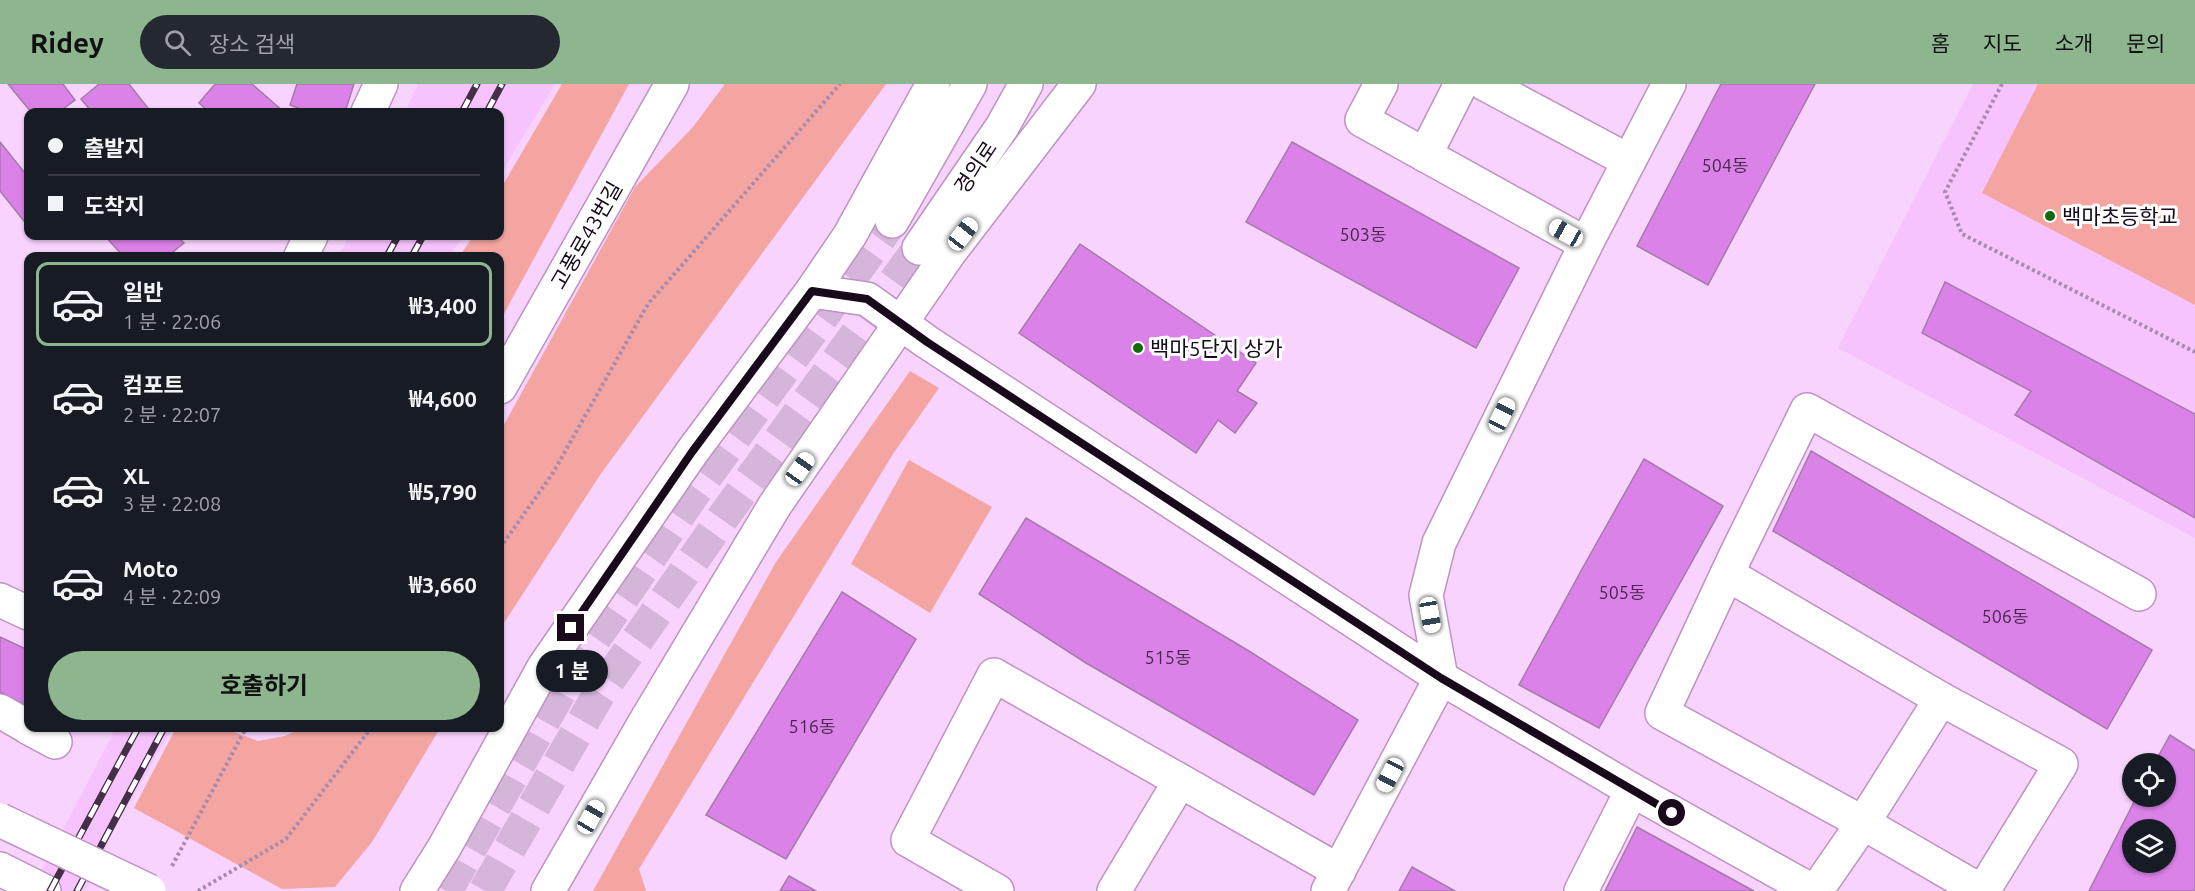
<!DOCTYPE html>
<html lang="ko">
<meta charset="utf-8">
<style>
:root{--surface:#171b24;--page:#242831;--text:#f1f3f6;--muted:#9ea1a6;--line:#363941;--accent:#8db58e}
body{margin:0;font-family:Ubuntu,"Noto Sans KR",sans-serif;background:var(--page);color:var(--text);height:100vh;display:flex;flex-direction:column;font-size:22px;white-space:nowrap}
*{box-sizing:border-box;margin:0}
p{font-size:20px;color:var(--muted)}
.icon{flex:none;width:33px;height:33px;fill:none;stroke:currentColor;stroke-width:2;stroke-linecap:round;stroke-linejoin:round}
.map{position:relative;flex:1;overflow:hidden}
.panel{position:absolute;left:24px;top:168px;width:480px;height:480px;display:flex;flex-direction:column;background:var(--surface);border-radius:12px;box-shadow:0 2px 4px #0004}
.panel>*{flex:none}
.guide{position:absolute;left:24px;top:24px;width:480px;height:132px;border-radius:12px;box-shadow:0 2px 4px #0004;display:grid;align-content:center;height:132px;padding:0 24px;background:var(--surface)}
.fabs{position:absolute;left:2122px;top:669px;display:grid;gap:12px}
.fabs a{display:grid;place-items:center;width:54px;height:54px;border-radius:50%;background:var(--surface);box-shadow:0 2px 4px #0004;font-size:30px}
.end{position:absolute;width:27px;height:27px;margin:-14px;border:8px solid #18091b;background:#fff;box-shadow:0 0 0 3px #fff}
.from{border-radius:50%}
.bubble{position:absolute;height:42px;border-radius:21px;background:var(--surface);box-shadow:0 2px 4px #0004;font-size:20px;font-weight:700;line-height:42px;text-align:center}
.car{position:absolute;width:18px;height:36px;margin:-18px -9px;border-radius:8px;box-shadow:0 0 4px 2px #0007;background:linear-gradient(#fff 24%,#345 0 40%,#fff 0 76%,#345 0 86%,#fff 0)}
.guide b{display:flex;align-items:center;gap:21px;height:57px;font-size:22px}
.guide b+b{border-top:2px solid var(--line)}
.guide i{width:15px;height:15px;background:var(--text)}
ul{padding:10px 0 0;list-style:none}
li{display:flex;align-items:center;gap:18px;height:84px;margin:0 12px 9px;padding:0 12px;border:3px solid transparent;border-radius:12px}
li div{flex:1}
li b{display:block;font-size:22px}
li em{font-style:normal;font-weight:700}
li.on{border-color:var(--accent)}
li>.icon{width:54px;height:54px;stroke-width:1.5}
.primary-button{display:flex;gap:12px;margin-top:auto;padding:12px 24px}
.primary-button a{flex:1;height:69px;border-radius:36px;background:var(--accent);color:#111;font-size:24px;font-weight:700;line-height:69px;text-align:center}
header{display:flex;align-items:center;gap:36px;box-sizing:border-box;height:84px;padding:0 30px;background:var(--accent);color:#111}
header strong{font-size:28px}
nav{display:flex;gap:33px;margin-inline-start:auto;font-size:21px}
.search{width:420px;height:54px;background:var(--page);display:flex;align-items:center;gap:15px;box-sizing:border-box;padding:0 21px;border-radius:33px;color:var(--muted);font-size:22px}
.map>svg:first-child{display:block}
.built{fill:#f7c3fe}
.green{fill:#f5a5a1}
.building{fill:#db82e8;stroke:#a57aab;stroke-width:1.5;fill-rule:evenodd}
.lines{fill:none;stroke-linecap:round;stroke-linejoin:round}
.major-tunnel{stroke:#d6b5db;stroke-width:33;stroke-dasharray:33 16;stroke-linecap:butt}
.minor-casing{stroke:#be92c4;stroke-width:36}
.major-casing{stroke:#be92c4;stroke-width:36}
.path{stroke:#a88bac;stroke-width:4;stroke-dasharray:3 3;stroke-linecap:butt}
.minor{stroke:#fff;stroke-width:33}
.major{stroke:#fff;stroke-width:33}
.rail-casing{stroke:#433047;stroke-width:7}
.rail{stroke:#fff;stroke-width:4.5;stroke-dasharray:14;stroke-linecap:butt}
.major-bridge-casing{stroke:#be92c4;stroke-width:36;stroke-linecap:butt}
.major-bridge{stroke:#fff;stroke-width:33}
.route{stroke:#18091b;stroke-width:8}
.poi-dot{fill:#13690e;stroke:#fff;stroke-width:2}
.labels{text-anchor:middle;dominant-baseline:central;stroke-width:6;stroke-linejoin:round;paint-order:stroke}
.number-label{font-size:18px;fill:#49274e}
.street-label{font-size:21px;fill:#18091b;stroke:#fff}
.poi-label{font-size:21px;fill:#18091b;stroke:#fff;text-anchor:start}
</style>
<header>
<strong>Ridey</strong>
<div class="search"><svg class="icon" aria-label="search" viewBox="0 0 24 24"><circle cx="10" cy="10" r="6"/><path d="M15 15l6 6"/></svg>장소 검색</div>
<nav><a>홈</a><a>지도</a><a>소개</a><a>문의</a></nav>
</header>
<div class="map">
<svg width="2195" height="807" viewBox="0 0 2195 807">
<rect width="100%" height="100%" fill="#f8d3fd"/>
<g class="built">
<polygon points="418,0 555,0 500,91 500,28 405,28"/>
<polygon points="1973,0 2195,0 2195,454 1838,264"/>
<polygon points="349,152 463,152 450,172 339,172"/>
<polygon points="116,644 172,644 114,746 85,807 31,807"/>
</g>
<g class="green">
<polygon points="562,0 629,0 500,237 500,172 460,172 473,152 500,152 500,106"/>
<polygon points="725,0 886,0 600,391 500,545 500,348 635,103 693,43"/>
<polygon points="2038,0 2195,0 2195,221 1982,109"/>
<polygon points="910,287 939,304 893,370 639,785 646,807 593,807 776,478"/>
<polygon points="909,376 992,423 930,529 851,480"/>
<polygon points="176,644 223,644 258,657 285,652 302,644 440,644 372,758 335,803 282,805 134,724"/>
</g>
<g class="building">
<polygon points="8,0 63,0 75,16 59,28 31,28"/>
<polygon points="99,0 129,0 151,28 92,28 81,15"/>
<polygon points="215,0 252,0 284,28 209,28 199,19"/>
<polygon points="297,0 354,0 345,28 309,28 290,21"/>
<polygon points="1721,0 1815,0 1708,201 1637,162"/>
<polygon points="0,58 28,93 28,142 0,107"/>
<polygon points="1292,58 1519,184 1476,264 1246,138"/>
<polygon points="105,152 177,152 184,159 168,172 123,172"/>
<polygon points="1080,160 1256,279 1237,307 1257,319 1235,349 1218,336 1196,369 1019,249"/>
<polygon points="1945,198 2195,330 2195,434 2015,331 2031,307 1922,249"/>
<polygon points="1811,367 2152,566 2107,645 1773,447"/>
<polygon points="1644,375 1723,422 1599,644 1519,601 1582,485"/>
<polygon points="1026,434 1249,567 1358,636 1314,711 1086,579 979,510"/>
<polygon points="842,508 916,555 786,775 706,731"/>
<polygon points="0,553 28,566 28,622 0,608"/>
<path d="M2170,651L2195,667V807H2089L2137,712H2166V680H2154ZM2133,746H2166V778H2133Z"/>
<polygon points="1637,743 1752,806 1754,807 1605,807"/>
<polygon points="1412,783 1455,807 1399,807"/>
<polygon points="789,792 816,807 780,807"/>
</g>
<g class="lines">
<g class="major-tunnel">
<polyline points="446,807 570,591 692,412 892,137"/>
<polyline points="485,807 599,610 724,432 919,164"/>
</g>
<g class="minor-casing">
<g id="minor">
<polyline points="1381,0 1362,36 1586,160"/>
<polyline points="1485,0 1629,77"/>
<polyline points="368,28 381,0"/>
<polyline points="1425,71 1461,0"/>
<polyline points="301,172 311,152"/>
<polyline points="812,207 867,215 927,258 1441,594 1632,706 1812,807"/>
<polyline points="500,303 672,0"/>
<polyline points="1727,490 1941,615 2061,680 1983,807"/>
<polyline points="0,516 28,529"/>
<polyline points="0,627 28,643"/>
<polyline points="29,644 55,658"/>
<polyline points="997,807 908,756 994,591 1339,787"/>
<polyline points="1114,807 1180,697"/>
<polyline points="1328,807 1441,594 1426,511 1439,459 1586,160 1669,0"/>
<polyline points="1581,807 1632,706"/>
<polyline points="1816,807 1863,739 1941,615"/>
<polyline points="1981,807 1863,739 1662,629 1735,473 1807,326 2139,510"/>
</g>
</g>
<g class="major-casing">
<g id="major">
<polyline points="892,137 970,0"/>
<polyline points="919,164 1002,43 1026,0"/>
<polyline points="0,785 44,807"/>
<polyline points="417,807 444,764 544,583 692,368 812,207 850,151 933,0"/>
<polyline points="548,807 644,640 775,421 949,169 1079,0"/>
</g>
</g>
<g class="path">
<polyline points="2002,0 1945,108 1962,150 2195,268"/>
<polyline points="500,464 553,389 648,220 840,0"/>
<polyline points="172,782 246,644"/>
<polyline points="198,807 286,755 371,644"/>
</g>
<use href="#minor" class="minor"/>
<use href="#major" class="major"/>
<g class="rail-casing">
<g id="rail">
<polyline points="462,28 477,0"/>
<polyline points="487,28 502,0"/>
<polyline points="387,172 398,152"/>
<polyline points="412,172 423,152"/>
<polyline points="50,807 138,644"/>
<polyline points="77,807 164,644"/>
</g>
</g>
<use href="#rail" class="rail"/>
<g class="major-bridge-casing">
<polyline id="major-bridge" points="0,736 149,807"/>
</g>
<use href="#major-bridge" class="major-bridge"/>
</g>
<g class="lines">
<polyline class="route" points="571,544 692,368 812,207 867,215 927,258 1441,594 1672,729"/>
</g>
<g class="poi-dot">
<circle cx="2050" cy="132" r="6"/>
<circle cx="1138" cy="264" r="6"/>
</g>
<g class="labels">
<g class="number-label">
<text x="1725" y="81">504동</text>
<text x="1363" y="150">503동</text>
<text x="1622" y="508">505동</text>
<text x="2005" y="532">506동</text>
<text x="1168" y="573">515동</text>
<text x="812" y="642">516동</text>
</g>
<g class="street-label">
<text transform="translate(975 83) rotate(-56)">경의로</text>
<text transform="translate(586 151) rotate(-60)">고풍로43번길</text>
</g>
<g class="poi-label">
<text x="2062" y="132">백마초등학교</text>
<text x="1150" y="264">백마5단지 상가</text>
</g>
</g>
</svg>
<div class="fabs">
<a><svg class="icon" aria-label="locate" viewBox="0 0 24 24"><circle cx="12" cy="12" r="6"/><path d="M12 2v4M12 18v4M2 12h4M18 12h4"/></svg></a>
<a><svg class="icon" aria-label="layers" viewBox="0 0 24 24"><path d="M12 4l9 5-9 5-9-5zM3 14l9 5 9-5"/></svg></a>
</div>
<i class="end from" style="left:1672px;top:729px"></i>
<i class="end" style="left:571px;top:544px"></i>
<div class="bubble" style="left:536px;top:566px;width:72px">1 분</div>
<i class="car" style="left:1566px;top:149px;rotate:299deg"></i>
<i class="car" style="left:963px;top:150px;rotate:38deg"></i>
<i class="car" style="left:1502px;top:331px;rotate:26deg"></i>
<i class="car" style="left:800px;top:385px;rotate:35deg"></i>
<i class="car" style="left:1430px;top:531px;rotate:170deg"></i>
<i class="car" style="left:1390px;top:691px;rotate:208deg"></i>
<i class="car" style="left:591px;top:733px;rotate:30deg"></i>
<div class="guide">
<b><i class="from"></i>출발지</b>
<b><i></i>도착지</b>
</div>
<section class="panel">
<ul>
<li class="on"><svg class="icon" aria-label="car" viewBox="0 0 24 24"><path d="M5 17H2v-5l4-1 3-4h7l3 4 3 1v5h-3M9 17h6M6 11h13"/><circle cx="7" cy="17" r="2"/><circle cx="17" cy="17" r="2"/></svg><div><b>일반</b><p>1 분 · 22:06</p></div><em>₩3,400</em></li>
<li><svg class="icon" aria-label="car" viewBox="0 0 24 24"><path d="M5 17H2v-5l4-1 3-4h7l3 4 3 1v5h-3M9 17h6M6 11h13"/><circle cx="7" cy="17" r="2"/><circle cx="17" cy="17" r="2"/></svg><div><b>컴포트</b><p>2 분 · 22:07</p></div><em>₩4,600</em></li>
<li><svg class="icon" aria-label="car" viewBox="0 0 24 24"><path d="M5 17H2v-5l4-1 3-4h7l3 4 3 1v5h-3M9 17h6M6 11h13"/><circle cx="7" cy="17" r="2"/><circle cx="17" cy="17" r="2"/></svg><div><b>XL</b><p>3 분 · 22:08</p></div><em>₩5,790</em></li>
<li><svg class="icon" aria-label="car" viewBox="0 0 24 24"><path d="M5 17H2v-5l4-1 3-4h7l3 4 3 1v5h-3M9 17h6M6 11h13"/><circle cx="7" cy="17" r="2"/><circle cx="17" cy="17" r="2"/></svg><div><b>Moto</b><p>4 분 · 22:09</p></div><em>₩3,660</em></li>
</ul>
<div class="primary-button"><a>호출하기</a></div>
</section>
</div>
